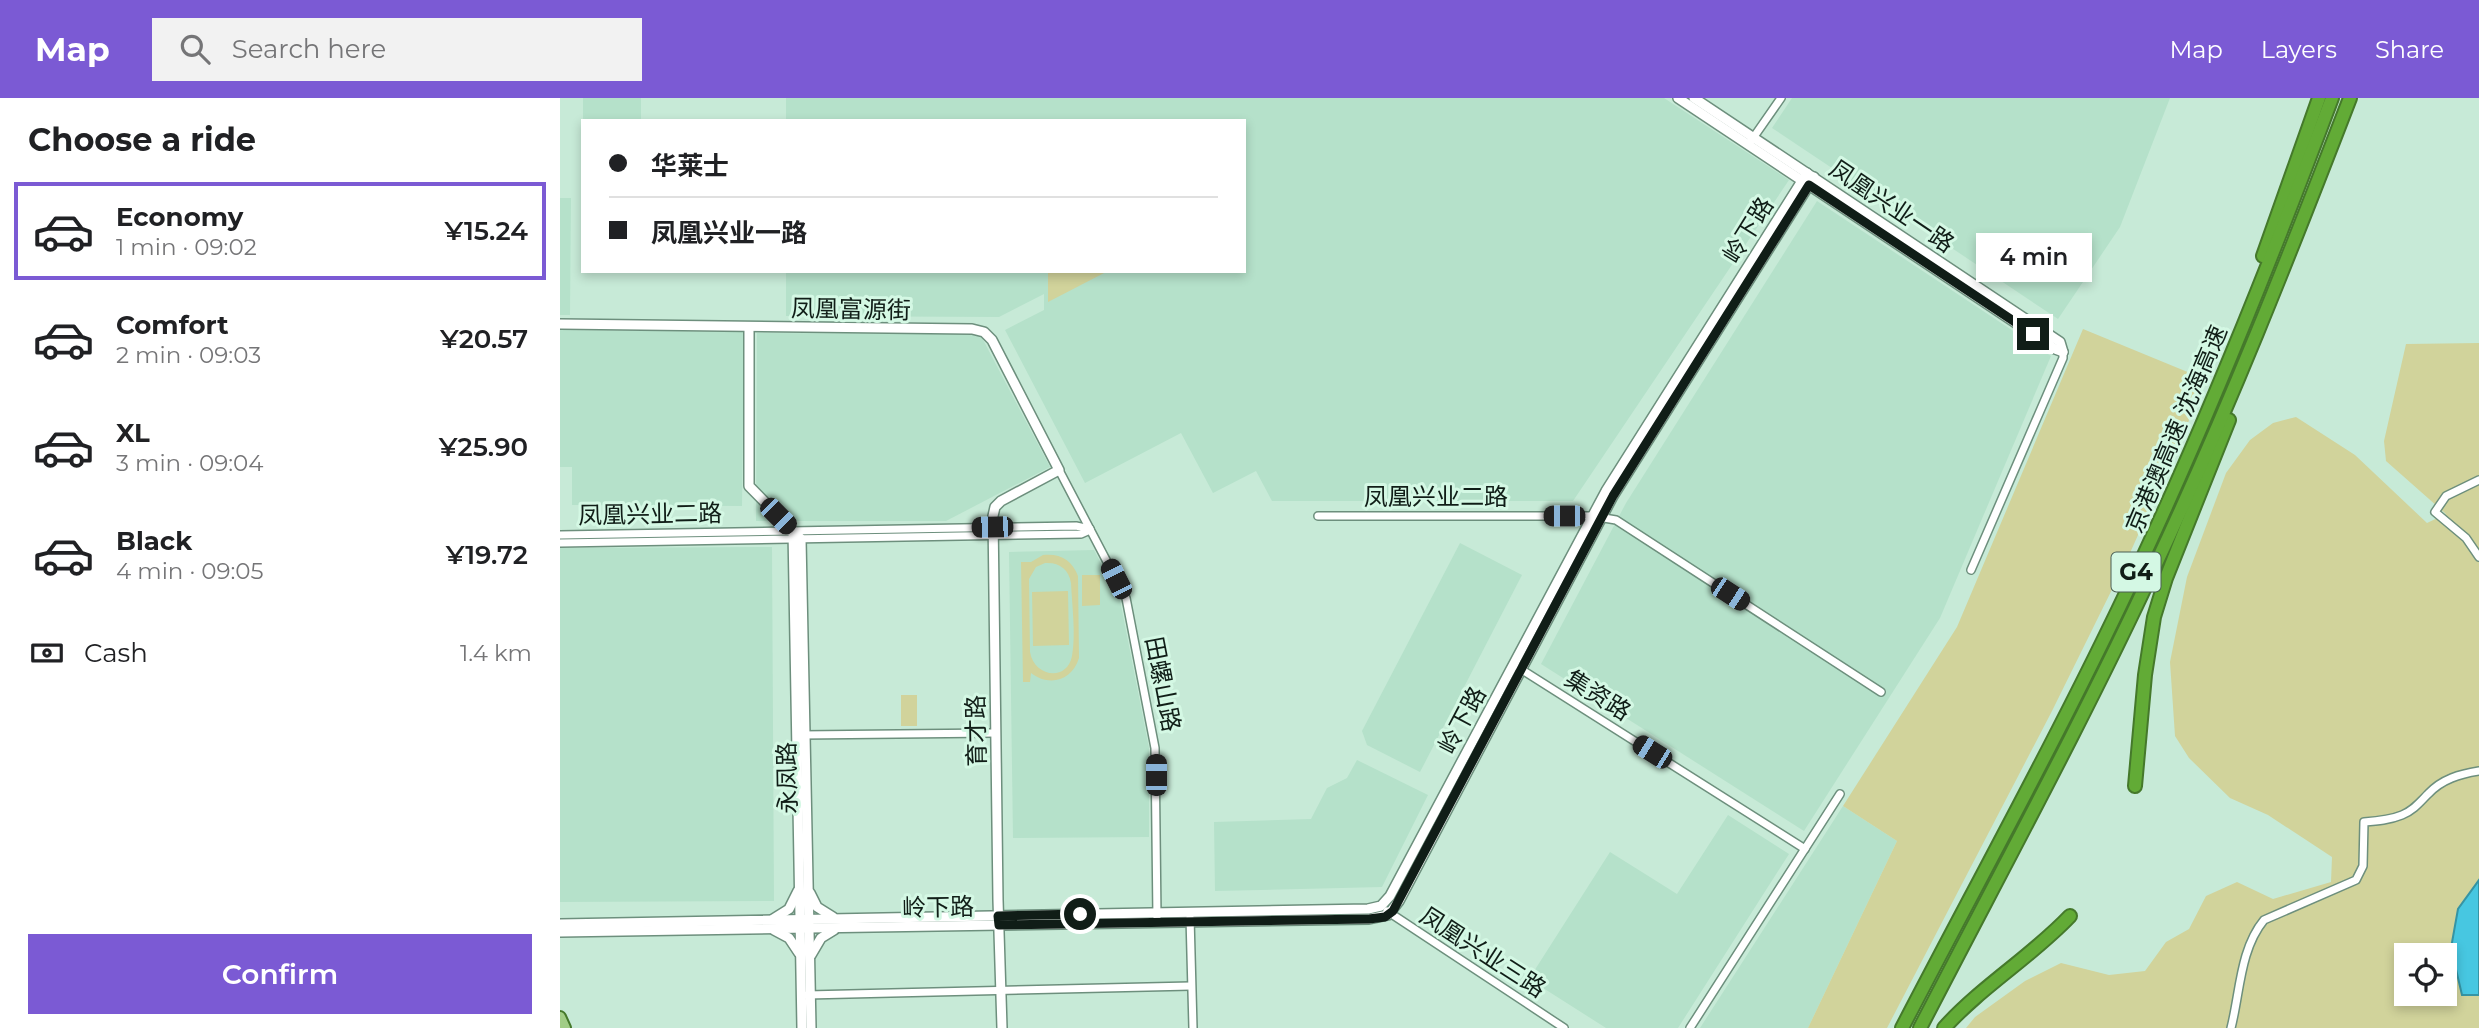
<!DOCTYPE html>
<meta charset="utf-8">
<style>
:root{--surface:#fff;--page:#f2f2f2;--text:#202124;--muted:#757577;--line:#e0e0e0;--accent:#7b5ad4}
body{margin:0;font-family:Montserrat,"Noto Sans SC",sans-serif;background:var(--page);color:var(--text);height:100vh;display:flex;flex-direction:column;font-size:26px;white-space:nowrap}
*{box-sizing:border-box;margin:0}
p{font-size:23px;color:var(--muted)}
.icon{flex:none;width:38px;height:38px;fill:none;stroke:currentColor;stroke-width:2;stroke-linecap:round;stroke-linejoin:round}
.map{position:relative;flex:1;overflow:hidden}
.panel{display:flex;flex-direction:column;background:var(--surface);width:560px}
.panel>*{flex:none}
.top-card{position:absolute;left:21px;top:21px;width:665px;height:154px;border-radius:0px;box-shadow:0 4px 10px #0003;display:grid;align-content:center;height:154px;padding:0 28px;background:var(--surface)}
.controls{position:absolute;left:1834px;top:845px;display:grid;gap:14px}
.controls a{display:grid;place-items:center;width:63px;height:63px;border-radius:0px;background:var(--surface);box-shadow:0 4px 10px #0003;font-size:35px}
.end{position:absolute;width:32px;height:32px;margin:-16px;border:9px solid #101d17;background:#fff;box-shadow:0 0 0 4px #fff}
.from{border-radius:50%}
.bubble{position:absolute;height:49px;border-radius:0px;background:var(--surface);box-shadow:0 4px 10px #0003;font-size:23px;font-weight:600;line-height:49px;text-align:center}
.car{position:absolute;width:21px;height:42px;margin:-21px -10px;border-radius:9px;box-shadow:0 0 5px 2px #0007;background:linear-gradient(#222 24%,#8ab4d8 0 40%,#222 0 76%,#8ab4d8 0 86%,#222 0)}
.top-card b{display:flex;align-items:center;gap:24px;height:66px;font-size:26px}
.top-card b+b{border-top:2px solid var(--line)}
.top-card i{width:18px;height:18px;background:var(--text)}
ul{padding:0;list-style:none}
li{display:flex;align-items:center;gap:21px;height:98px;margin:0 14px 10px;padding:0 14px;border:4px solid transparent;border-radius:0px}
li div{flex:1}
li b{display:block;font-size:26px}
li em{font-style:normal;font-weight:600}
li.active{border-color:var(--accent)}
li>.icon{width:63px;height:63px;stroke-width:1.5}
h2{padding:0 28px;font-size:32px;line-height:84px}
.pay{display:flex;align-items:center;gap:18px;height:77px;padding:0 28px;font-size:26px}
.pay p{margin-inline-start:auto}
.primary-button{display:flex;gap:14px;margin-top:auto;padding:14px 28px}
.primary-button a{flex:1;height:80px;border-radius:0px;background:var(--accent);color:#fff;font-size:28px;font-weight:600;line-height:80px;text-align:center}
header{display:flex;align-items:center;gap:42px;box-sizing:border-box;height:98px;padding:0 35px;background:var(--accent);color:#fff}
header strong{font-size:33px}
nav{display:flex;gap:38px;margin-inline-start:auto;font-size:24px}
.search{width:490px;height:63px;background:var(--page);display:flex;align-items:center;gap:18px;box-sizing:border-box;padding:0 24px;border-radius:0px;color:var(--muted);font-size:26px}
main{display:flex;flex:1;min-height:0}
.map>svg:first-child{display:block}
.built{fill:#b5e1ca}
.green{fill:#d1d39b;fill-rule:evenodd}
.water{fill:#47c7e1;stroke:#3694a4;stroke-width:2}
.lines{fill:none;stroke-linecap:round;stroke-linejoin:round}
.minor-casing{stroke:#6d8f7d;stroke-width:10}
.tertiary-casing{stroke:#6d8f7d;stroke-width:12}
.primary-casing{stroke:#45792b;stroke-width:14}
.motorway-casing{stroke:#45792b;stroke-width:16}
.minor{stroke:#fff;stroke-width:7}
.tertiary{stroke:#fff;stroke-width:9}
.primary{stroke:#a1cd86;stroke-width:10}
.motorway{stroke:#62ab36;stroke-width:12}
.route{stroke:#101d17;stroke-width:9}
.labels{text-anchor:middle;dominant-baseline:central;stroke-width:6;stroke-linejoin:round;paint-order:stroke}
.shield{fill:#d4f8e4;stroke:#4b5f54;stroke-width:2}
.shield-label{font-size:23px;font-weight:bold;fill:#101d17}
.street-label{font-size:24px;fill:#101d17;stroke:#d4f8e4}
</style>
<header>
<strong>Map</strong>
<div class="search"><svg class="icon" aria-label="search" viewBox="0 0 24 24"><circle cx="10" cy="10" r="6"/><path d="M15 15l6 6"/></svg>Search here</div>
<nav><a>Map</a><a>Layers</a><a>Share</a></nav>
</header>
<main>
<section class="panel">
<h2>Choose a ride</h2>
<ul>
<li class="active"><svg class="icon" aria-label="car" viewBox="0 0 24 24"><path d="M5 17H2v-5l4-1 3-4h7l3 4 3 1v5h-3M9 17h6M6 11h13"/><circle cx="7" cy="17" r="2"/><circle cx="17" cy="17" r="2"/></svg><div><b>Economy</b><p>1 min · 09:02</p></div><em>¥15.24</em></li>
<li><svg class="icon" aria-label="car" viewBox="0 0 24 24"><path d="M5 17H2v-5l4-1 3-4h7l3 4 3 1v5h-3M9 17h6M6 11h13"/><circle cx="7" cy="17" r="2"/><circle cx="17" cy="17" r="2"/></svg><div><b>Comfort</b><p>2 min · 09:03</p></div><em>¥20.57</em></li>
<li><svg class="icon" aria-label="car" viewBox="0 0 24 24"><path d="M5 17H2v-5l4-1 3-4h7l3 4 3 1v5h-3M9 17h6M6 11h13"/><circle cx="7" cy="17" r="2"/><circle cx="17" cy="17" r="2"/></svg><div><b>XL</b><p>3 min · 09:04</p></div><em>¥25.90</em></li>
<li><svg class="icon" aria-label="car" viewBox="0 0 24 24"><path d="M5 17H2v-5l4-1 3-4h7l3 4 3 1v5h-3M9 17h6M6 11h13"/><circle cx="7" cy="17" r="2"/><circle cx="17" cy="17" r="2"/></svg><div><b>Black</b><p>4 min · 09:05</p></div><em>¥19.72</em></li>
</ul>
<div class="pay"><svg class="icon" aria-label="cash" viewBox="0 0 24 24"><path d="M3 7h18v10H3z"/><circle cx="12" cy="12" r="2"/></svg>Cash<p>1.4 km</p></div>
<div class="primary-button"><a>Confirm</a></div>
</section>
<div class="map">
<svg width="1919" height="930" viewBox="0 0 1919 930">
<rect width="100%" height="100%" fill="#c7ead7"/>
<g class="built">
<polygon points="23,0 81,0 81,23 23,23 23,101"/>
<polygon points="226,0 1104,0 1229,82 1013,403 712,403 696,373 653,395 621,335 525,385 445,232 484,212 484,196 439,219 226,218 226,173 684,173 684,23 226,23"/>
<polygon points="1232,0 1610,0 1560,129 1498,221 1212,30"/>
<polygon points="0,100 11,100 10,217 0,217"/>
<polygon points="1257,103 1491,258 1380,520 1244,733 981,566 1066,405"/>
<polygon points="0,232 184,234 182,408 12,407 12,369 0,369"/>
<polygon points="197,235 420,236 490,369 386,423 196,423"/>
<polygon points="900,445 962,477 860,674 807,647 802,633"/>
<polygon points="212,449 214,803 0,804 0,450"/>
<polygon points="534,452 560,502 589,650 589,739 453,740 449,454"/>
<polygon points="797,662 868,697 822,789 655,793 654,724 751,721 767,690 787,680"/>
<polygon points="1283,708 1337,743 1248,930 1140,930"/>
<polygon points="1168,717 1229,756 1118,930 1046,930 969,881 1050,754 1117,796"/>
</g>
<g class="green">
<polygon points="488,173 548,173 488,204"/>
<polygon points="1523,231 1647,282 1570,455 1492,613 1327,930 1248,930 1337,743 1283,708 1397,529"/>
<path d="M1919,245V782L1898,811L1902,897H1919V930H1406L1415,919L1465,883L1501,865L1549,877L1585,873L1606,844L1629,831L1646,798L1677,784L1713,801L1771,784L1772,759L1708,717L1670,700L1629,660L1615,638L1610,564L1627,479L1666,375L1690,342L1713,325L1736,319L1795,357L1867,425L1886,416L1826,363L1824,343L1846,246ZM1846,858H1885V896H1846Z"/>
<path d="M483,457C500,455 512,462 518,478L519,560C512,583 489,589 471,575L470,584H463L461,464H471ZM485,465C499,464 509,471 511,485C512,507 516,537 512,558C507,584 474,579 470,554L469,481L476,469Z"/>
<polygon points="522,477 540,477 540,507 522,508"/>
<polygon points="508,493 509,547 473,548 472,494"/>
<rect x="341" y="597" width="16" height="31"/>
</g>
<polygon class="water" points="1919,782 1919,897 1902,897 1891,850 1898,811"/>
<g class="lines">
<g class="minor-casing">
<g id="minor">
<polyline points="1191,43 1221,0"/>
<polyline points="499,372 566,500 595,650 597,820"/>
<polyline points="1919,382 1886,398 1875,414 1906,440 1919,459"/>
<polyline points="758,418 1032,418 1056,422 1321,594"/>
<polyline points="0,437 516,428 530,431"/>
<polyline points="0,445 521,436 530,432"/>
<polyline points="1411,472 1503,260 1503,254"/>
<polyline points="959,570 1245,751"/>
<polyline points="241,637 435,635"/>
<polyline points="827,813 1004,930"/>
<polyline points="630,819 633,930"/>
<polyline points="247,897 631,888"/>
<polyline points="1130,930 1280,696"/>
<path d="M1671,930C1680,895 1680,851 1704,822L1796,782L1803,768L1804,724C1817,723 1830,722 1842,717C1854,712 1860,704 1868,696C1882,681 1900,676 1919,673"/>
</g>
</g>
<g class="tertiary-casing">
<g id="tertiary">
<polyline points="1118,0 1495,251 1503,254"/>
<polyline points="1134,0 1500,244 1503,254"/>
<polyline points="0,226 412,231 424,234 432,242 499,372 441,403 435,409 433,418 438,802 442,930"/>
<polyline points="189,229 189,388 241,441 251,930"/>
<polyline points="233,433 242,930"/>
<polyline points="250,795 257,809 273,819"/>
<polyline points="213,821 229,811 238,793"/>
<polyline points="0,826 808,811 821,808 830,798 1046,393 1247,75"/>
<polyline points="214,832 229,840 239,855"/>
<polyline points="0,834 809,821 828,817 839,803 1053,398 1254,79"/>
<polyline points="251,857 261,840 274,832"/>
</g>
</g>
<g class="primary-casing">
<polyline id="primary" points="0,919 5,930"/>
</g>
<g class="motorway-casing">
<g id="motorway">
<polyline points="1703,158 1759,0"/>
<polyline points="1575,688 1585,577 1594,519 1606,480 1669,322"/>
<path d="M1342,930C1423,774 1509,619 1583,459C1653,309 1714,155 1772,0"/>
<path d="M1360,930C1439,777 1522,625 1595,468C1667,315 1729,158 1790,0"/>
<path d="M1384,930C1422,888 1471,859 1510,818"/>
</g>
</g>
<use href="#minor" class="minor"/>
<use href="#tertiary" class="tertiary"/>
<use href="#primary" class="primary"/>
<use href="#motorway" class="motorway"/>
</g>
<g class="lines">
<polyline class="route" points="520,816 438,818 439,827 809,821 825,819 833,813 1053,398 1249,87 1473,236"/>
</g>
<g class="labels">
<rect class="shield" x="1551.5" y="454.5" width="49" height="39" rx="5"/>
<g class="shield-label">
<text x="1576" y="474">G4</text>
</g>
<g class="street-label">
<text transform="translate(1332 108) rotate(34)">凤凰兴业一路</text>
<text transform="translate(1188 132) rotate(-58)">岭下路</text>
<text transform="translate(291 211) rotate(1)">凤凰富源街</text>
<text transform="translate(1616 331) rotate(-67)">京港澳高速 沈海高速</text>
<text x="876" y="398">凤凰兴业二路</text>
<text transform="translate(90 416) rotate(-1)">凤凰兴业二路</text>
<text transform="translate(603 586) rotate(79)">田螺山路</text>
<text transform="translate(1038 597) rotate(32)">集资路</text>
<text transform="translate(902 622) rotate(-62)">岭下路</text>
<text transform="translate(416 633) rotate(-91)">育才路</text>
<text transform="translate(227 680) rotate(-91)">永凤路</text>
<text transform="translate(378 809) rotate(-1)">岭下路</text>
<text transform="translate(923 854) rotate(33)">凤凰兴业三路</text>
</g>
</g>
</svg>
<div class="controls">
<a><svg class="icon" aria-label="locate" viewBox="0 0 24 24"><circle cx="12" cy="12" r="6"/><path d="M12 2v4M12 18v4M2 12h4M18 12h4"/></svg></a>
</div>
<i class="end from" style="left:520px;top:816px"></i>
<i class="end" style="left:1473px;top:236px"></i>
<div class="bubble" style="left:1416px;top:135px;width:116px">4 min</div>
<i class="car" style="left:218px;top:418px;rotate:135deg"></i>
<i class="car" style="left:1004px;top:418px;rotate:270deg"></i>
<i class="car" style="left:432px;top:429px;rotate:269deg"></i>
<i class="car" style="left:556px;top:481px;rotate:333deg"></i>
<i class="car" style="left:1170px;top:496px;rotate:123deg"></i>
<i class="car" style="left:1092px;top:654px;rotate:302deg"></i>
<i class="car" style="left:596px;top:677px;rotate:0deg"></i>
<div class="top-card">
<b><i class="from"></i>华莱士</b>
<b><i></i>凤凰兴业一路</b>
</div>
</div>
</main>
